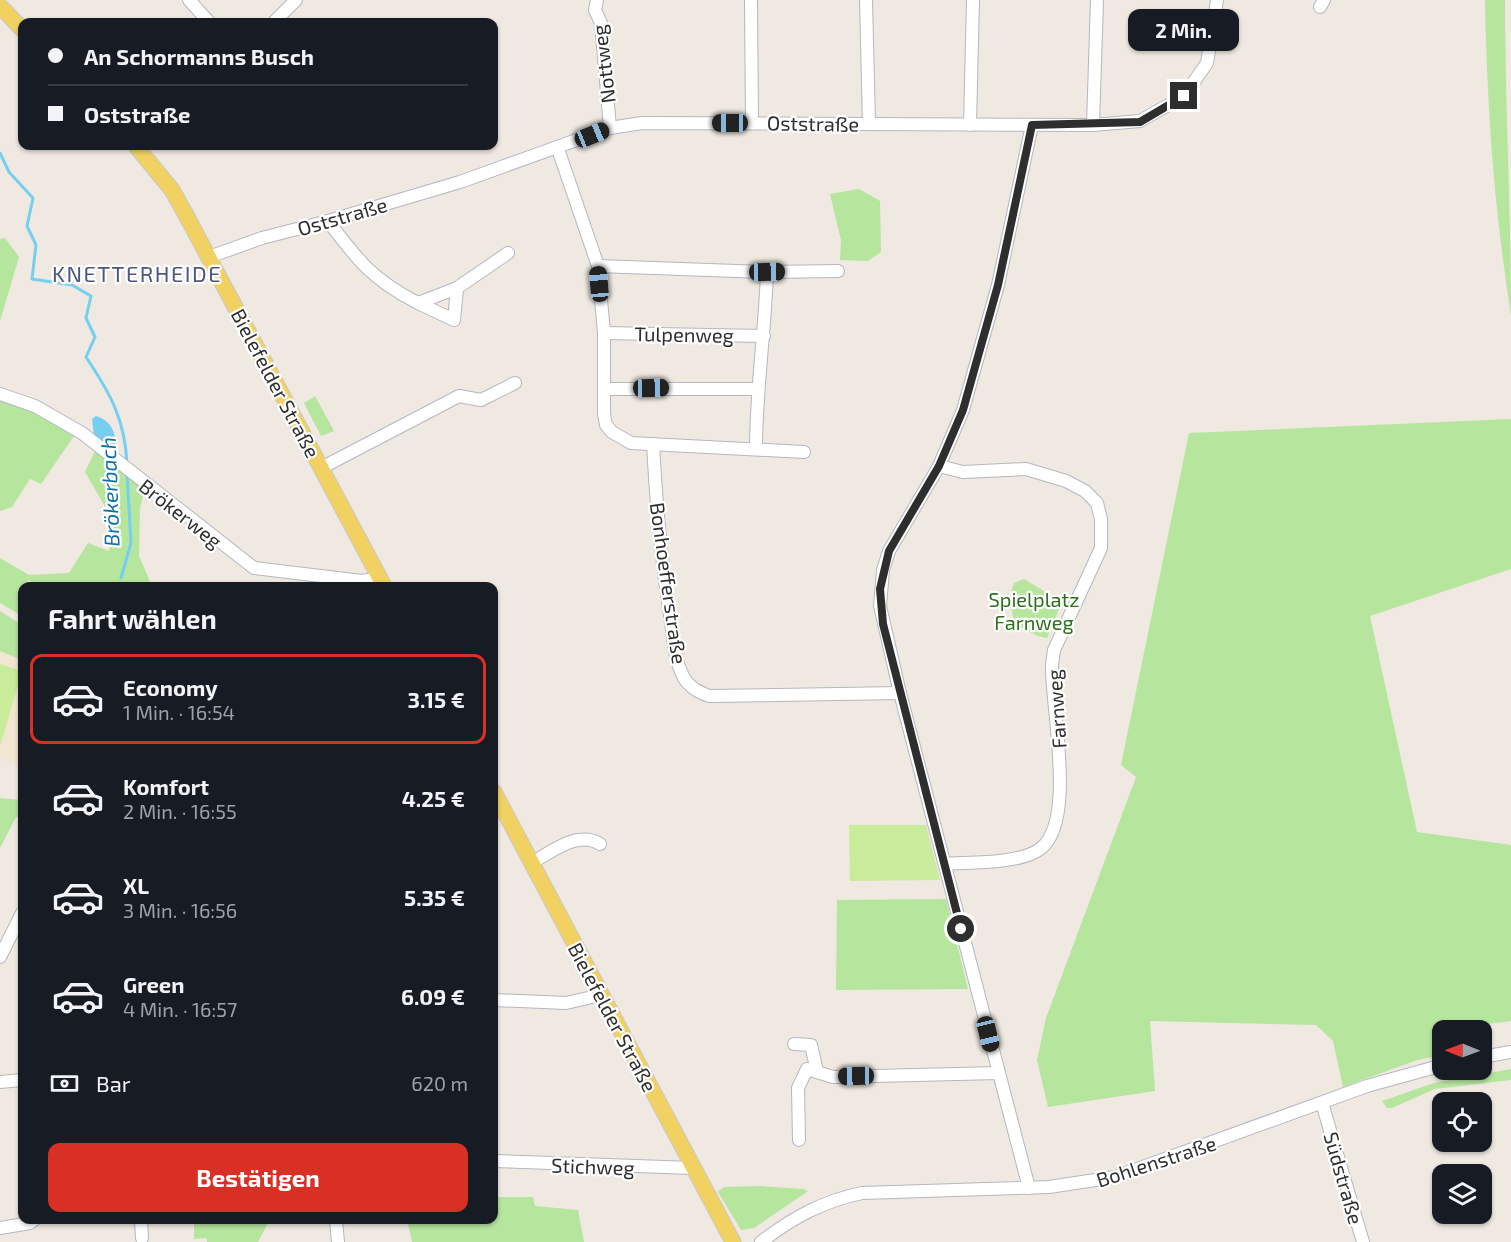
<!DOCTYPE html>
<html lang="de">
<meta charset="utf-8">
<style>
:root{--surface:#171b24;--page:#242831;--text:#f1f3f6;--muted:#9ea1a6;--line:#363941;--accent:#d93025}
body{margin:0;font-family:"Exo 2",sans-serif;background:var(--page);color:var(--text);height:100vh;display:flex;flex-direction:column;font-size:22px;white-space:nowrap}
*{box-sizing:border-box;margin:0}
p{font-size:20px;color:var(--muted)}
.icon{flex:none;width:33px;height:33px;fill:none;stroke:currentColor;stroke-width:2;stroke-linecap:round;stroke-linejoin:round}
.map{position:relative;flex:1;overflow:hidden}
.details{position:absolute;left:18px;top:582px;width:480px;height:642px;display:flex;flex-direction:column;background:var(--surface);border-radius:12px;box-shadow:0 2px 4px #0004}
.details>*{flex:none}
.hud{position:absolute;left:18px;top:18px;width:480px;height:132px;border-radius:12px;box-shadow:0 2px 4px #0004;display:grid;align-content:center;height:132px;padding:0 30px;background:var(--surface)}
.needle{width:39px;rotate:271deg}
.fabs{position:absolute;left:1432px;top:1020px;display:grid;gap:12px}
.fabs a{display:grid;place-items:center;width:60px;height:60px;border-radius:12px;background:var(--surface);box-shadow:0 2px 4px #0004;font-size:30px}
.end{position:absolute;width:27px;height:27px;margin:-14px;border:8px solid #2e2e2e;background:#fff;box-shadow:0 0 0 3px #fff}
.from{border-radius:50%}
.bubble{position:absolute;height:42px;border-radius:12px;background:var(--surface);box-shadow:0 2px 4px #0004;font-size:20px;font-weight:700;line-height:42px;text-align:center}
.car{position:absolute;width:18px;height:36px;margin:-18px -9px;border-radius:8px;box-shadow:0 0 4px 2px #0007;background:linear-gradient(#222 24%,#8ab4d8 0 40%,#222 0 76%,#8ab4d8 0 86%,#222 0)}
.hud b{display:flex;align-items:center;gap:21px;height:57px;font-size:22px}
.hud b+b{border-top:2px solid var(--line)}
.hud i{width:15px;height:15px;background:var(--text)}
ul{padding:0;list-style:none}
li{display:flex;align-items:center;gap:18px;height:90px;margin:0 12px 9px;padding:0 18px;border:3px solid transparent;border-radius:12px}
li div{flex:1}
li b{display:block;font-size:22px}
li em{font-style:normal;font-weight:700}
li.active{border-color:var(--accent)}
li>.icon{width:54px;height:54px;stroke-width:1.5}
h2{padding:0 30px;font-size:27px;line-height:72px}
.pay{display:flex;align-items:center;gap:15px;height:66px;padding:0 30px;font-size:22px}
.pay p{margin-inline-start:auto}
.button{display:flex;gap:12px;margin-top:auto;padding:12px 30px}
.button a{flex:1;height:69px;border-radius:12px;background:var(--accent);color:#fff;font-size:24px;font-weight:700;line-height:69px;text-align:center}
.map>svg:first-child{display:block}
.education{fill:#f0e6d1}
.green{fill:#b6e59e}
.pitch{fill:#c9ec9a}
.water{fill:#75cff0}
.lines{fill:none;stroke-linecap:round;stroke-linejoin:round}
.stream{stroke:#75cff0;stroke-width:3}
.minor-casing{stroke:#b4b7c1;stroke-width:14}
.major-casing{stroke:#c9c9c9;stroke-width:17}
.minor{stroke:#fff;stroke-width:12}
.major{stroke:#f2d163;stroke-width:15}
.route{stroke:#2e2e2e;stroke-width:8}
.labels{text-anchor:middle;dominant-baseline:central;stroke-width:4.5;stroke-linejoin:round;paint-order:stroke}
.street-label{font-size:20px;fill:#2e2e2e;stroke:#fff}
.park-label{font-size:20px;fill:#2c6e1b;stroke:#fff}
.water-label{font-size:21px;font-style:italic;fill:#0d6fa3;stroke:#fff}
.quarter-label{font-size:22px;letter-spacing:1.5px;fill:#4d5680;stroke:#fff}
</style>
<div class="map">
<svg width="1511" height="1242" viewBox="0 0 1511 1242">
<rect width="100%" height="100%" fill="#efe9e1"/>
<polygon class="education" points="22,643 22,766 0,759 0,644"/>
<g class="green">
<path d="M1485,0H1505C1505,105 1511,210 1511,315C1494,209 1487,107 1485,0Z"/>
<polygon points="859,189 880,201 881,252 868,261 840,260 841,240 830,194"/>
<polygon points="5,238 19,257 0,321 0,239"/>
<polygon points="315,396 334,431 321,436 304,403"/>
<polygon points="0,397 33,409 74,436 41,484 30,479 12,507 0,511"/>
<polygon points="1511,419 1511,569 1370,616 1417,832 1511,845 1511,1021 1487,1024 1479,1030 1443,1030 1443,1055 1417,1060 1343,1087 1333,1041 1316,1025 1150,1021 1155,1091 1048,1107 1037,1060 1046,1018 1136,777 1121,765 1189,433"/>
<polygon points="96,449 145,488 140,508 139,556 152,586 41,586 28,580 28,586 22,586 22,616 0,603 0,558 29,575 69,573 88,543 109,551 114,522 85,472"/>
<polygon points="1024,579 1062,602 1047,638 1038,636 1014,624 1010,596 1014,583"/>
<polygon points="0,611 22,625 22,660 0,651"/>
<polygon points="0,798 22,800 22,818 16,817 0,848"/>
<polygon points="946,899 968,989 836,990 837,900"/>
<polygon points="1511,1069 1511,1080 1435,1089 1392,1108 1387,1108 1382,1101 1434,1083"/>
<polygon points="760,1186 804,1189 808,1191 754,1228 741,1230 718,1192 724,1187"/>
<polygon points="494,1197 533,1197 535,1206 578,1210 584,1242 412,1242 407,1220 494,1220"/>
<polygon points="194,1220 269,1220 269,1221 258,1242 207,1242 207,1238 194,1239"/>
</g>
<g class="pitch">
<polygon points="0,664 22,671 1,743 0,743"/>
<polygon points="849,825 926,825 940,880 850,881"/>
</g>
<path class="water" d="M96,416C114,422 116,435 116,453L94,436L92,419Z"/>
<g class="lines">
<g class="stream">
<path d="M0,153L9,172L33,198L27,226L36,245L32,279L72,285L91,296L86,318L95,337L86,357C110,393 125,419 127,464"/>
<polyline points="121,578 131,543 127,473"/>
</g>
<g class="minor-casing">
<g id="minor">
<polyline points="189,0 209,22"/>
<polyline points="597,0 595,10 601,23 610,128"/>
<polyline points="751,0 752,123"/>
<polyline points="866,0 869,124"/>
<polyline points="1320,7 1324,0"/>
<polyline points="274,22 296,0"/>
<polyline points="970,125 973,0"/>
<polyline points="1093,125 1097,0"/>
<polyline points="558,149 598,266 604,333 604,414 606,425 612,432 631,443 804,452"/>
<path d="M328,221C359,262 373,280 418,303L457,288L508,253"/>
<polyline points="209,257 262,238 328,221 460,182 610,128 642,123 1093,125 1140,121 1184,96 1207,63 1217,0"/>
<polyline points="598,266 767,272 838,271"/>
<polyline points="418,303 454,320 457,288"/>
<polyline points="604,333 764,336"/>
<polyline points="604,389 756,389"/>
<polyline points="0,394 35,406 82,433 254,568 362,581 380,578"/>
<path d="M653,444C656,502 661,558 670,615C673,635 674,660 684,678C690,688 699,692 709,696L900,693"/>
<path d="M756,449C756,390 765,332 767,272"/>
<path d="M939,466L963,472L1026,469L1066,481L1085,491L1097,503L1101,519V548L1054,650L1052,665C1051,707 1077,822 1040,849C1020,864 970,862 945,864"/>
<polyline points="321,468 459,396 481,400 515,383"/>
<path d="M531,863C552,852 577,830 600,844"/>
<polyline points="0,957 22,913"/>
<polyline points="494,1000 566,1003 601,995"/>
<polyline points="794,1044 811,1045 817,1071"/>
<polyline points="1482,1057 1511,1052"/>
<polyline points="0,1082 22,1080"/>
<polyline points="1322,1103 1363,1242"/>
<polyline points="799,1140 798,1088 807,1069 833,1077 998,1073"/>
<polyline points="494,1161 693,1168"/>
<polyline points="1029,1188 900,693 880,606 883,570 889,551 939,466 963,410 998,285 1032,125"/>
<polyline points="141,1220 142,1238"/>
<polyline points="336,1220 338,1242"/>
<polyline points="0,1228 30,1223 34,1220"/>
<path d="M761,1242C792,1218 823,1201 862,1193L1049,1187L1115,1177L1367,1086L1443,1065"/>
</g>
</g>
<g class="major-casing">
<g id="major">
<polyline points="0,6 22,29"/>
<polyline points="136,146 172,190 186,215 384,586"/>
<polyline points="494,792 733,1242"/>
</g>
</g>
<use href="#minor" class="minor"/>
<use href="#major" class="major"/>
</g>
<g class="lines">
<polyline class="route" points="961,929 883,624 880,589 889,551 939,466 963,410 998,285 1032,125 1140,122 1184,96"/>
</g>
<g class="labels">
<g class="street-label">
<text transform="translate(603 64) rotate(-97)">Nottweg</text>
<text transform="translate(813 123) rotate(1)">Oststraße</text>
<text transform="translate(342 216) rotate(-16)">Oststraße</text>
<text transform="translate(684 334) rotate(1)">Tulpenweg</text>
<text transform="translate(276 383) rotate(62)">Bielefelder Straße</text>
<text transform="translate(181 513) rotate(38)">Brökerweg</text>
<text transform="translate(669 583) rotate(82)">Bonhoefferstraße</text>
<text transform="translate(1056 709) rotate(-94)">Farnweg</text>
<text transform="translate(613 1017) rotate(62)">Bielefelder Straße</text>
<text transform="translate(1156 1161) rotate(-18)">Bohlenstraße</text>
<text transform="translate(593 1166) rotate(2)">Stichweg</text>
<text transform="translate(1344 1178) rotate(74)">Südstraße</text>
</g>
<g class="park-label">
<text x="1034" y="599">Spielplatz<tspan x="1034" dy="23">Farnweg</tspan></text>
</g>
<g class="water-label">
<text transform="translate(109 492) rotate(-92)">Brökerbach</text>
</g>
<g class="quarter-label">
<text x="137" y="273">KNETTERHEIDE</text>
</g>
</g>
</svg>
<div class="fabs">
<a><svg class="needle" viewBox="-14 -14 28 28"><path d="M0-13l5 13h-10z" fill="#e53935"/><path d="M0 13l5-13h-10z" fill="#9ea1a6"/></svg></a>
<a><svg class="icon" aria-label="locate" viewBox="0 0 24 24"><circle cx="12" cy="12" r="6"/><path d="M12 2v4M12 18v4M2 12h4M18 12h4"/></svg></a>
<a><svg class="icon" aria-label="layers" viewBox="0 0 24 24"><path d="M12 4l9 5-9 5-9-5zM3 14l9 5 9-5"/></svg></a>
</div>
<i class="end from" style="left:961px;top:929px"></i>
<i class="end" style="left:1184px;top:96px"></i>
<div class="bubble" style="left:1128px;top:9px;width:111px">2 Min.</div>
<i class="car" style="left:730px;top:123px;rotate:270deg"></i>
<i class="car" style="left:592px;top:135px;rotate:68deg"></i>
<i class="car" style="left:767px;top:272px;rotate:89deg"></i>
<i class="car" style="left:599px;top:284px;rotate:355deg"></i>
<i class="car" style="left:651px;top:388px;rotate:89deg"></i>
<i class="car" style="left:988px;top:1034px;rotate:166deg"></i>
<i class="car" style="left:856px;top:1076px;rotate:269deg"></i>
<div class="hud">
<b><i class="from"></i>An Schormanns Busch</b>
<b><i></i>Oststraße</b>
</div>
<section class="details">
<h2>Fahrt wählen</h2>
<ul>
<li class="active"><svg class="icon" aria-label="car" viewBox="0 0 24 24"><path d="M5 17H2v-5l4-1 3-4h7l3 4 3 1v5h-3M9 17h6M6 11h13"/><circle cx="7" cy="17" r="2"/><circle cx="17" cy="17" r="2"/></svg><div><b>Economy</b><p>1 Min. · 16:54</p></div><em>3.15 €</em></li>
<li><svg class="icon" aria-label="car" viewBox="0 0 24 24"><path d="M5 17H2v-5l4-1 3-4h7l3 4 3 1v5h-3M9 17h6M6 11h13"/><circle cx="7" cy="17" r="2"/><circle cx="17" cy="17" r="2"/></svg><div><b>Komfort</b><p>2 Min. · 16:55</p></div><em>4.25 €</em></li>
<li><svg class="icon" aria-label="car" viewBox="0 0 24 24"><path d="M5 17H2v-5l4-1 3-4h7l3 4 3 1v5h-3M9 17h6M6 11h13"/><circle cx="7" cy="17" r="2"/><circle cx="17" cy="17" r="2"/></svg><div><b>XL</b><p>3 Min. · 16:56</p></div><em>5.35 €</em></li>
<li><svg class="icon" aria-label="car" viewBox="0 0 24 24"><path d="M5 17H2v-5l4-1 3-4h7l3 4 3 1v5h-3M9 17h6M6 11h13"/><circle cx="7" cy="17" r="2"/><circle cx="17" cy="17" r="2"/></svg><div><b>Green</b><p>4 Min. · 16:57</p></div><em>6.09 €</em></li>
</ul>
<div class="pay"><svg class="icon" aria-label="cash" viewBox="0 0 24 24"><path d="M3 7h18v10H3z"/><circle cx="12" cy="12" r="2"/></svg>Bar<p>620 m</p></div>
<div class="button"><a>Bestätigen</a></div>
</section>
</div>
